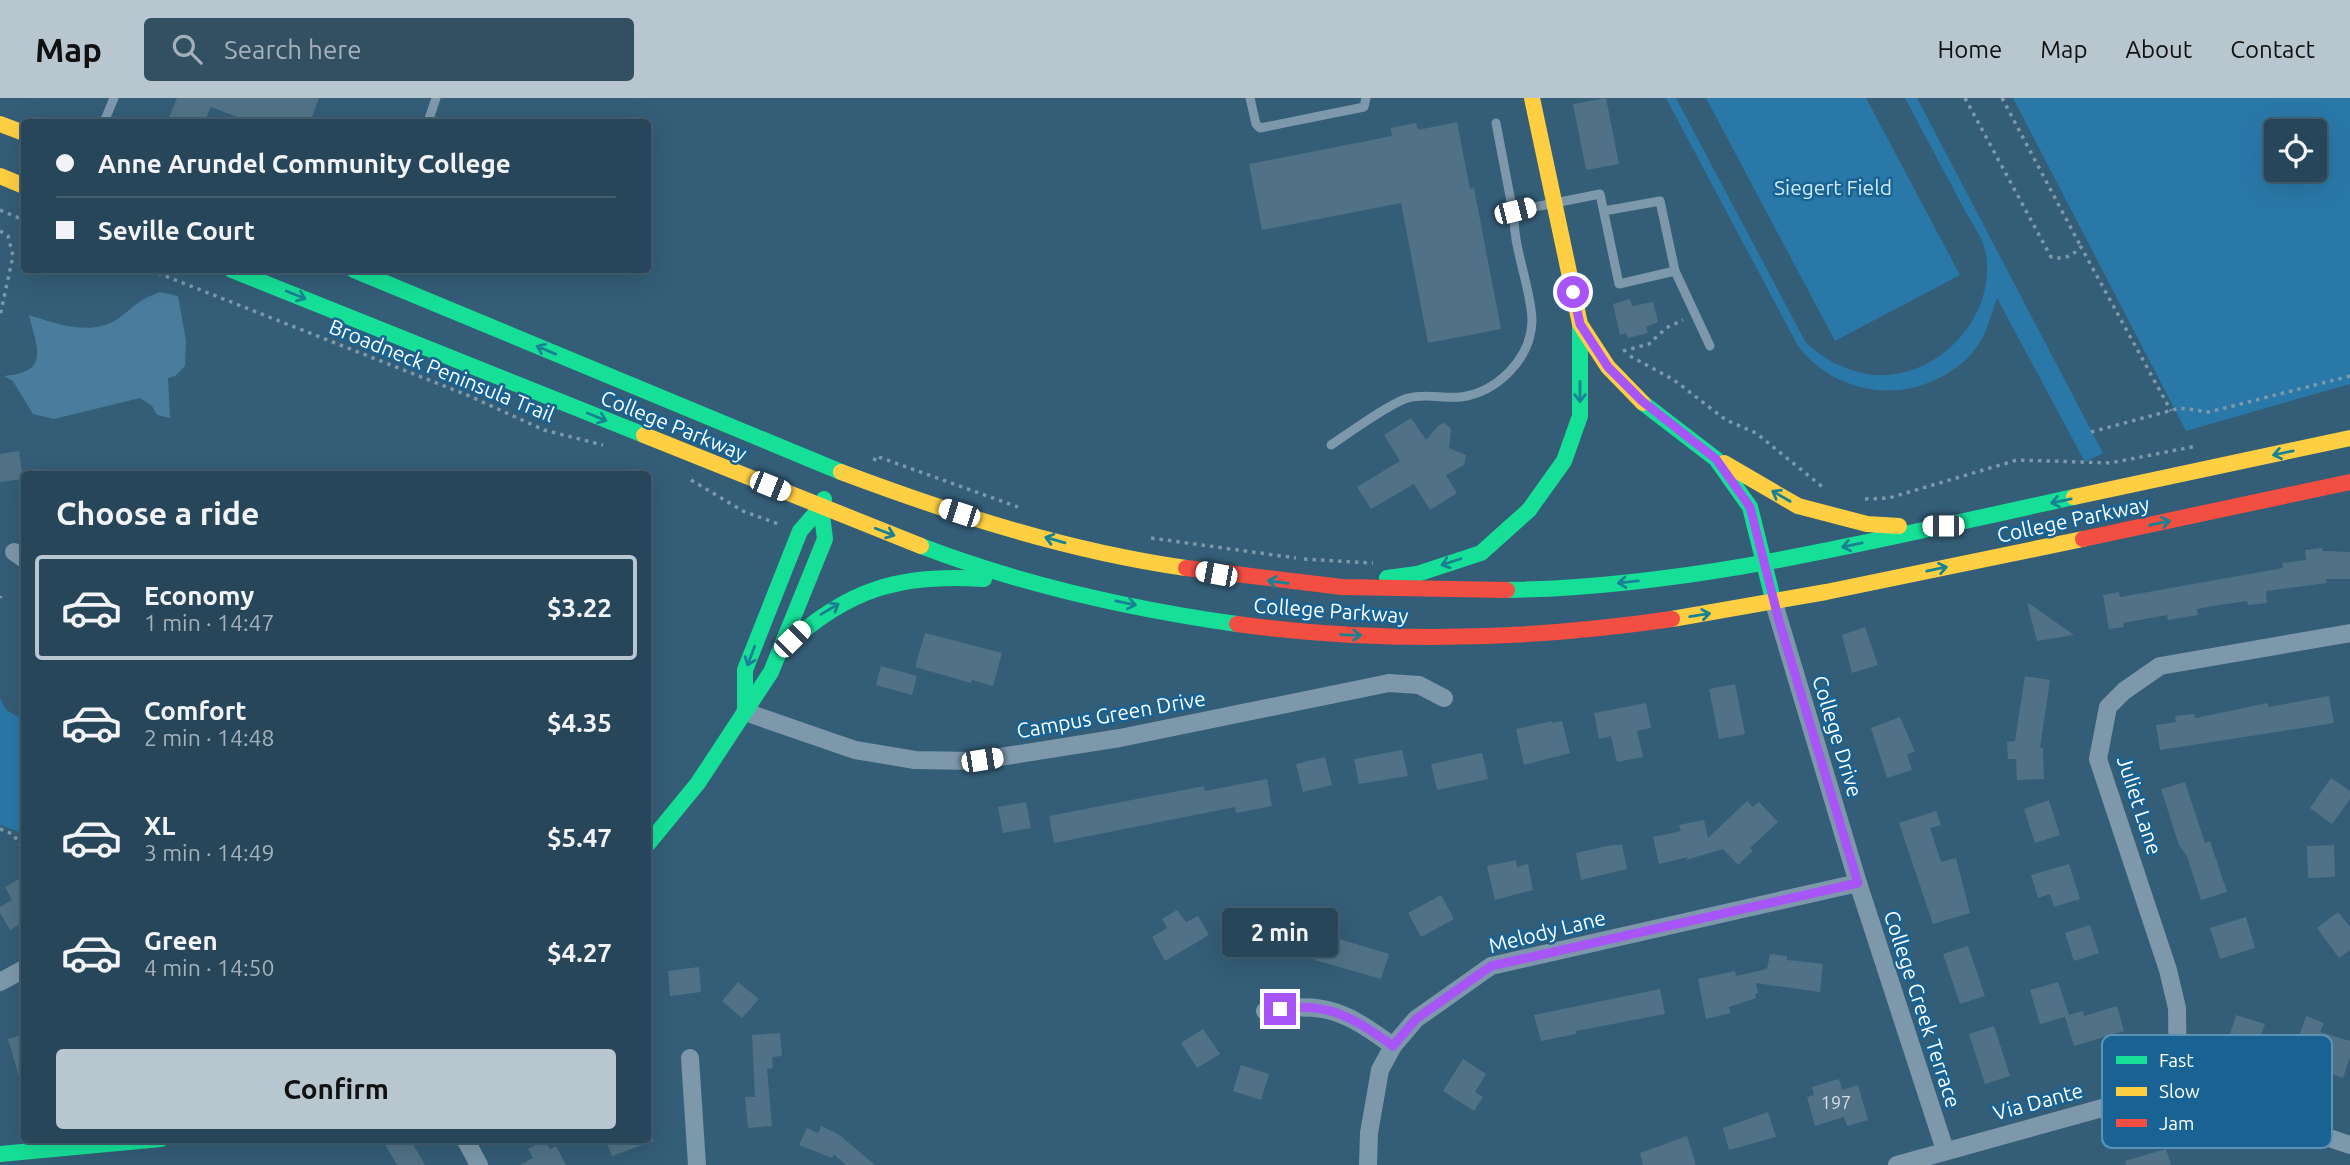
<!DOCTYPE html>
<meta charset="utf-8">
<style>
:root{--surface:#274659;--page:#335062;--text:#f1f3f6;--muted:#a4b1ba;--line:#435e6f;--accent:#b8c6cf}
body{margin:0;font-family:Ubuntu,sans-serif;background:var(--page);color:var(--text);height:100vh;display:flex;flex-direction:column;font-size:26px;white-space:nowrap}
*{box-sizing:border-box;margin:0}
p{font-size:23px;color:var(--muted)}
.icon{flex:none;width:38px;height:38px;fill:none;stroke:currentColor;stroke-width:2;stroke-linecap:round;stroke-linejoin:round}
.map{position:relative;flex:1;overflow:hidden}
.side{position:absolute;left:21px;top:373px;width:630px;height:672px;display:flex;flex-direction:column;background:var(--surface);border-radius:7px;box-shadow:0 7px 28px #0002,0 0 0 2px var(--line)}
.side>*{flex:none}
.guide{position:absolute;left:21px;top:21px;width:630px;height:154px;border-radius:7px;box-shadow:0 7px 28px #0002,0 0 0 2px var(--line);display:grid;align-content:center;height:154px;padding:0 35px;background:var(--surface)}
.controls{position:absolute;left:2264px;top:21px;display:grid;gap:14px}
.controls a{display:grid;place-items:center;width:63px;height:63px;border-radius:7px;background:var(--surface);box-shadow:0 7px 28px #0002,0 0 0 2px var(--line);font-size:35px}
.end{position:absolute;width:32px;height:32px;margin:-16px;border:9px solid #a855f7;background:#fff;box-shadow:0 0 0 4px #fff}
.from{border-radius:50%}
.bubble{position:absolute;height:49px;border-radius:7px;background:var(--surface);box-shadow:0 7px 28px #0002,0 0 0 2px var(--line);font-size:23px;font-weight:700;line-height:49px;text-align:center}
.car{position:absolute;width:21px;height:42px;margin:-21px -10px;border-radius:9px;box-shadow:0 0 5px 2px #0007;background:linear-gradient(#fff 24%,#345 0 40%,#fff 0 76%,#345 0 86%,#fff 0)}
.guide b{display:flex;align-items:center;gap:24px;height:66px;font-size:26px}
.guide b+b{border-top:2px solid var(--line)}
.guide i{width:18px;height:18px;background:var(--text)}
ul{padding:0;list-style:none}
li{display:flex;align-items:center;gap:21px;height:105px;margin:0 14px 10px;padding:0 21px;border:4px solid transparent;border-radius:7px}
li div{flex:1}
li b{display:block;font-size:26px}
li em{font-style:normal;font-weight:700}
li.current{border-color:var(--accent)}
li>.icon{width:63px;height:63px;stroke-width:1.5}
h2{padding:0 35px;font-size:32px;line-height:84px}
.button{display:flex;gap:14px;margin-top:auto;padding:14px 35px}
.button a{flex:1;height:80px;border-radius:7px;background:var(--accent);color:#111;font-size:28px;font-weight:700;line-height:80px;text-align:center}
header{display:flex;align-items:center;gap:42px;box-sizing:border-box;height:98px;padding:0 35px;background:var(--accent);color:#111}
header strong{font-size:33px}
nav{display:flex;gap:38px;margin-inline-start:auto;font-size:24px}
.search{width:490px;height:63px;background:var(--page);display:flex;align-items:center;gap:18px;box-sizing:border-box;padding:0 24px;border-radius:7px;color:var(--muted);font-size:26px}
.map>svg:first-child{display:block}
.green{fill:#2a78a8;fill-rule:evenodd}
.water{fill:#497c9d}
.building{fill:#517286}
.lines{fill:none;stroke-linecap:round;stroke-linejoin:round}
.path{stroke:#7c98aa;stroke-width:3.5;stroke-dasharray:3.5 5;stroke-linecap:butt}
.lane{stroke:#7c98aa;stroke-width:9}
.street{stroke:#7c98aa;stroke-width:18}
.fast{stroke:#16e098;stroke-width:16}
.slow{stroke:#ffcf43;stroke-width:16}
.jam{stroke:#f24e42;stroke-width:16}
.oneway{stroke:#188294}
.route{stroke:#a855f7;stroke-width:9}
.labels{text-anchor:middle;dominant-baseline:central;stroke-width:5;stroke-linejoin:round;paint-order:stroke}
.number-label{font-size:18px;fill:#d4dce1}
.park-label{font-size:21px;fill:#cfebfb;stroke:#186393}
.street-label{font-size:21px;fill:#fff;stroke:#186393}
.key{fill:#186393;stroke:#5d92b3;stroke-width:2}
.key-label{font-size:19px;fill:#fff}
</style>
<header>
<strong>Map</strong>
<div class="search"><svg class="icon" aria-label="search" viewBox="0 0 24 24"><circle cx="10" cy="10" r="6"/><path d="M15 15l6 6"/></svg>Search here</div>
<nav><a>Home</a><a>Map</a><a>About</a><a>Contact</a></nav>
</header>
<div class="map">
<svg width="2350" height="1067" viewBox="0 0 2350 1067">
<rect width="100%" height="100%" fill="#345d77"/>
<g class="green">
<path d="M1666,0H1676L1806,245C1822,259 1840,270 1862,275C1931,291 2000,220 1985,152C1982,138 1970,122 1963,109C1944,73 1924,36 1905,0H1917L2103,355L2085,364L1997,200C1991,218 1986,238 1973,254C1925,308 1841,304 1798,248Z"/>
<polygon points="1706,0 1866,0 1960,177 1835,243"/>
<path d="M2013,0H2350V286L2186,333ZM2277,33H2315V72H2277Z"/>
<polygon points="0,600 6,612 20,620 24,619 24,731 19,734 0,727"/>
</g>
<path class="water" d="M160,194L178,198L186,243L185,268L175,278L168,280L170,320L157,317L152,308L140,300L54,321L33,316L13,283L4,278C51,274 37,251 29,217C56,226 93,239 119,220C138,206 136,203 160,194Z"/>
<g class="building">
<polygon points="177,0 319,0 310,24 250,24 211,9 204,24 167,24"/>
<polygon points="1606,0 1619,66 1586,72 1573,6"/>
<polygon points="1457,24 1470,91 1474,90 1501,231 1428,245 1401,105 1262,132 1249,66 1392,38 1391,30 1416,25 1418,32"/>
<polygon points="1630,201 1632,208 1653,204 1658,224 1646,229 1648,235 1628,240 1626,235 1620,237 1613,206"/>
<polygon points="1411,320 1426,342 1439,327 1445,325 1451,331 1449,350 1466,357 1464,367 1446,377 1457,395 1430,412 1414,386 1371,411 1357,389 1400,363 1384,337"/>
<polygon points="19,353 23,381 0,384 0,356"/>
<polygon points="2322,450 2323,453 2350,454 2350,481 2326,481 2327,485 2266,493 2267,505 2248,507 2247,503 2213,508 2197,511 2198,517 2168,522 2167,517 2123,525 2124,529 2109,531 2103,497 2119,494 2120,499 2283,470 2282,465 2306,462 2305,452"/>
<polygon points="2027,504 2074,537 2037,543"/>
<polygon points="1865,529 1878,567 1852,575 1842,537"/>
<polygon points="925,535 1002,555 993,588 972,582 971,585 915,569"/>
<polygon points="881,568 917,578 912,597 876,587"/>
<polygon points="2025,578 2050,582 2040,650 2043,650 2044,681 2017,682 2016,661 2008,661 2007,644 2015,643"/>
<polygon points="1735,586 1745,636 1719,641 1709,591"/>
<polygon points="2329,598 2334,625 2160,652 2156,627 2176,624 2175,618 2194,616 2195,620 2268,605 2268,609"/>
<polygon points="1646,605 1651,630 1637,633 1643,659 1617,664 1611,638 1599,641 1594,615"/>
<polygon points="1900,619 1915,654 1907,656 1912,672 1887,680 1871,630"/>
<polygon points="1552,623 1553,625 1562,623 1570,655 1524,667 1516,631"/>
<polygon points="1402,652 1408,678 1359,686 1354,661"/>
<polygon points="1482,655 1488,681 1437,692 1431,666"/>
<polygon points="1325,659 1332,687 1303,694 1296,666"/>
<polygon points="2331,680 2350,693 2350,701 2332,726 2310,710"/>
<polygon points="1267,681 1272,708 1236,715 1235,709 1054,745 1049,718 1204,688 1205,693"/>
<polygon points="2185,684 2205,745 2210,743 2227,794 2201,802 2187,758 2179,747 2161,691"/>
<polygon points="2049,702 2060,737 2035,745 2024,711"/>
<polygon points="1747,703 1753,709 1759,704 1778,724 1750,750 1753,753 1738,767 1723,751 1686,762 1688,759 1659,766 1653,739 1681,733 1679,727 1704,722 1708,740"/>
<polygon points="1026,704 1031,730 1003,735 998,709"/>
<polygon points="1936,713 1941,727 1930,730 1941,764 1956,760 1970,815 1933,826 1899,725"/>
<polygon points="1612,747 1622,747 1627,771 1581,782 1576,755"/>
<polygon points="2334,747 2335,779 2308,780 2307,748"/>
<polygon points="1516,762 1517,769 1528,766 1533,792 1495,802 1487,768"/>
<polygon points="2069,766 2080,801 2054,809 2050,796 2038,800 2031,777"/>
<polygon points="19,781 24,790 24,824 10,832 0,815 0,809 12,802 5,789"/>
<polygon points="1441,797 1454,821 1421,839 1408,815"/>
<polygon points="1242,810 1279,812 1278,838 1241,837"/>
<polygon points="1177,812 1186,824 1198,818 1209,837 1165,863 1152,839 1167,830 1162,821"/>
<polygon points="2338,814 2350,829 2350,852 2339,860 2317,830"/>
<polygon points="2246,819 2255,850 2220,861 2210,830"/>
<polygon points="2090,827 2099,855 2074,863 2065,835"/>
<polygon points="1323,836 1389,856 1381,881 1315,862"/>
<polygon points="1968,848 1985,898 1960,906 1943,856"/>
<polygon points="1770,856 1787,858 1787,862 1823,866 1820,894 1756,885 1758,895 1755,896 1756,900 1729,909 1731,915 1727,916 1706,921 1698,881 1735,873 1736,878 1767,871"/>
<polygon points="699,869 701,894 670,898 668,873"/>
<polygon points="738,884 759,901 742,920 722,903"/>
<polygon points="2058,884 2069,917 2083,913 2084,918 2117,908 2124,933 2074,948 2065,919 2040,926 2030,892"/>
<polygon points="1660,891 1665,916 1576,933 1576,936 1541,943 1534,917"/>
<polygon points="2236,917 2265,926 2256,952 2228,942"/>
<polygon points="2306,918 2324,925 2320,934 2350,943 2350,959 2343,980 2291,961"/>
<polygon points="1994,928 2010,978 1985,986 1969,936"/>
<polygon points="1203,931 1220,956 1197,970 1181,945"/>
<polygon points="780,935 782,958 772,959 773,970 767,971 772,1028 748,1030 745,999 755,999 752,937"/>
<polygon points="24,936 24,984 21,985 8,941"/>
<polygon points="1463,961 1486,976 1475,994 1483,999 1474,1013 1443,993"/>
<polygon points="1241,967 1269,976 1261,1002 1233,993"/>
<polygon points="1839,981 1842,992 1858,987 1868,1022 1847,1028 1844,1019 1815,1028 1807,999 1814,997 1812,989"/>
<polygon points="1768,1014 1776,1039 1729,1052 1723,1030"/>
<polygon points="821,1028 838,1036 875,1067 846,1067 834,1056 832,1060 799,1047 807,1030 818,1035"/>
<polygon points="1687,1038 1696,1067 1643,1067 1640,1055"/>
<polygon points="382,1041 410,1041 425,1067 397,1067"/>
<polygon points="605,1041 653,1041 654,1043 612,1058"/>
<polygon points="545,1042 550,1051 556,1048 566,1067 520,1067 533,1060 528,1051"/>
<polygon points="2166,1051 2171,1067 2126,1067 2125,1063"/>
</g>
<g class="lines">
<g class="path">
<path d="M1965,0L2051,159C2064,162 2072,158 2081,149L2171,313"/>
<polyline points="2002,0 2081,149"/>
<polyline points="0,112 24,122"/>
<polyline points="0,133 8,138 13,158 0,218"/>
<polyline points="150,172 467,297 544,332 603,347"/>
<polyline points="1623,253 1649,246 1666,230 1683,222"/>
<polyline points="1630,258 1674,282 1726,322 1756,335 1825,391"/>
<polyline points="2091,334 2180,310 2209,314 2350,278"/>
<polyline points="874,363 876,358 1018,409"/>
<polyline points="691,382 743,413 781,427"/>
<polyline points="1865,401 1889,400 2017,362 2110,365 2197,348"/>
<polyline points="1151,440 1296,460"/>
<polyline points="1304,461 1373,465"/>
<polyline points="0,500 1,498"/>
<polyline points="0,731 13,736 24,752"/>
</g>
<g class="lane">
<polyline points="1250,0 1256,26 1260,30 1364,9 1366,0"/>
<polyline points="104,24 114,0"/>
<polyline points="428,24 436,0"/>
<polyline points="1496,25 1513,114"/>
<polyline points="1675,173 1710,248"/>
<path d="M1331,347C1349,335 1390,305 1408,300C1426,295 1444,301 1461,299C1497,294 1531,261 1532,223C1532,191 1510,143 1515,113L1600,96L1619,186L1675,173L1660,103L1604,113"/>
</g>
<g class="street">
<polyline points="14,454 24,461"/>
<polyline points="1774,505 1858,785 1945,1052"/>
<polyline points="745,614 855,652 915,662 975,663 1120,640 1389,585 1419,587 1444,600"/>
<polyline points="0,884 24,871"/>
<path d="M1265,913C1325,903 1345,913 1393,948"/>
<polyline points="690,960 697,1067"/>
<polyline points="2178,989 2177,910 2168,872 2098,661 2108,609 2124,593 2160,568 2350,535"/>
<polyline points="465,1041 479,1067"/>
<polyline points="1368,1067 1369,1035 1380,972 1393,948 1416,921 1491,868 1858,785"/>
<polyline points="1897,1067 2178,989 2350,1047"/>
</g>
<g class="fast">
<polyline points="232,172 644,337"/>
<polyline points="354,172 841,374"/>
<polyline points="1643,305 1716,361 1750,409 1774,505"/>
<path d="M921,448C1023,487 1130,511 1237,526"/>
<polyline points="1387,480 1417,476 1481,455 1529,412 1564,363 1580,318 1580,226"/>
<path d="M1507,492C1699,489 1887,439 2074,399"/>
<path d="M787,547C848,491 901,475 984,481"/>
<polyline points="745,614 745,572 800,433 821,409 824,401"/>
<polyline points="648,746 698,685 771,574 825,441 821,409"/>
<polyline points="0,1056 161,1041"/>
</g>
<g class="slow">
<polyline points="1532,0 1580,226 1608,269 1643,305"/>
<polyline points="0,26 24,35"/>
<polyline points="0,78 24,88"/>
<polyline points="644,337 921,448"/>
<polyline points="1724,365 1798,408 1867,426 1899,428"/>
<path d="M841,374C953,416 1067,453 1186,470"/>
<polyline points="2074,399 2350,340"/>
<polyline points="1672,521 1826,494 2083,441"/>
</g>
<g class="jam">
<polyline points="2083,441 2350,384"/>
<polyline points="1186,470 1342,489 1507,492"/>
<path d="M1237,526C1382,546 1528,542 1672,521"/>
</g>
</g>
<defs><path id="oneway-shaft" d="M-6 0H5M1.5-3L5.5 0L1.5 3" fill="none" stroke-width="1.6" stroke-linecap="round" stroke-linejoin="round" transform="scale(1.75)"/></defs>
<g class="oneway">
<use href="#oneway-shaft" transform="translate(296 197) rotate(22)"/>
<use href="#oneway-shaft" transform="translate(546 252) rotate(-157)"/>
<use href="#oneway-shaft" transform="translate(1580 294) rotate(90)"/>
<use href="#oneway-shaft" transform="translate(597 319) rotate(22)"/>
<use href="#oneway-shaft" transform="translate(2283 355) rotate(168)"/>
<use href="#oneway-shaft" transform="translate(1781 398) rotate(-150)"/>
<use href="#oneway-shaft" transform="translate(2061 403) rotate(168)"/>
<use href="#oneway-shaft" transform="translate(2160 425) rotate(-12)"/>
<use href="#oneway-shaft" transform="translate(885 434) rotate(21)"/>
<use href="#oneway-shaft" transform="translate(1055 442) rotate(-164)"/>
<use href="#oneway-shaft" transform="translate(1852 447) rotate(168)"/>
<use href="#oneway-shaft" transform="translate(1451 464) rotate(162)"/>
<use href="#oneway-shaft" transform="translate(1937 471) rotate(-12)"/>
<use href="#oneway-shaft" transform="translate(1278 484) rotate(-173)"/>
<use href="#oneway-shaft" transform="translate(1628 484) rotate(174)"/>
<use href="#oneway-shaft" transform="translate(1126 505) rotate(12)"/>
<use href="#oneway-shaft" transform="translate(830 511) rotate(-31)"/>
<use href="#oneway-shaft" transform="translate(1700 517) rotate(-9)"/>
<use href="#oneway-shaft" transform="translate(1351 537) rotate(2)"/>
<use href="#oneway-shaft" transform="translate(751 558) rotate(111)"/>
</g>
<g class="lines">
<path class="route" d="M1280,911C1328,903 1356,921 1393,948L1416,921L1491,868L1858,785L1779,523L1750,409L1716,361L1642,303L1608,269L1580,226L1573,194"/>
</g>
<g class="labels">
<g class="number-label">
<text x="1836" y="1004">197</text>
</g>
<g class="park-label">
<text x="1833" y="89">Siegert Field</text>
</g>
<g class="street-label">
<text transform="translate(442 272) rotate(22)">Broadneck Peninsula Trail</text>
<text transform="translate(674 327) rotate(22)">College Parkway</text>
<text transform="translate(2073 421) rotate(-12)">College Parkway</text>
<text transform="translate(1331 512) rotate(4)">College Parkway</text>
<text transform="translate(1111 616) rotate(-10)">Campus Green Drive</text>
<text transform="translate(1838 638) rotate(73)">College Drive</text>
<text transform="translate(2140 707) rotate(72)">Juliet Lane</text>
<text transform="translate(1547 833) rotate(-14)">Melody Lane</text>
<text transform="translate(1923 911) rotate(72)">College Creek Terrace</text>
<text transform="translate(2038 1003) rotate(-15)">Via Dante</text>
</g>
</g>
<rect x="2102" y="937" width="230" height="113" rx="10" class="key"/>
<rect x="2116" y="958" width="31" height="8" fill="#16e098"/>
<rect x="2116" y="989" width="31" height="9" fill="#ffcf43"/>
<rect x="2116" y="1021" width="31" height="8" fill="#f24e42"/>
<g class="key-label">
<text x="2159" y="969">Fast</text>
<text x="2159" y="1000">Slow</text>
<text x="2159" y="1032">Jam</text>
</g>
</svg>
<div class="controls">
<a><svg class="icon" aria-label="locate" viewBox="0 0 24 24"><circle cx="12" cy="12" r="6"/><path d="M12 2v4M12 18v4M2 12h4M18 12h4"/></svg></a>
</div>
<i class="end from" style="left:1573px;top:194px"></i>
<i class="end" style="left:1280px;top:911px"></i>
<div class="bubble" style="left:1222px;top:810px;width:116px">2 min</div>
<i class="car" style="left:1515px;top:113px;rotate:76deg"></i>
<i class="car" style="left:770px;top:388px;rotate:112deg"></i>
<i class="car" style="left:959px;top:415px;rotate:288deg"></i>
<i class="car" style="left:1943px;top:428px;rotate:270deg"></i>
<i class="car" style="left:1216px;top:476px;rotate:281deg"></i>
<i class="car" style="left:792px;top:541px;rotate:45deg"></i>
<i class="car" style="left:982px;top:662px;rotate:81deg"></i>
<div class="guide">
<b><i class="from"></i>Anne Arundel Community College</b>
<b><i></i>Seville Court</b>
</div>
<section class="side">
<h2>Choose a ride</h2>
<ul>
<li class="current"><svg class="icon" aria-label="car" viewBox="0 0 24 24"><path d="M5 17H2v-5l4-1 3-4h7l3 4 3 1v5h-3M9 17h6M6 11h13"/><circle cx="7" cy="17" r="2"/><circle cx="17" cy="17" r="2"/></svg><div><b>Economy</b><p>1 min · 14:47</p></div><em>$3.22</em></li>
<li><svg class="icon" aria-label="car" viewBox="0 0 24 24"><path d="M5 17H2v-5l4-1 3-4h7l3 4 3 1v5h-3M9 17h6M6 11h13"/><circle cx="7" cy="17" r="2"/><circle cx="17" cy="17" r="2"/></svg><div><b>Comfort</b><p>2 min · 14:48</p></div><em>$4.35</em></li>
<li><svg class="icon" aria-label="car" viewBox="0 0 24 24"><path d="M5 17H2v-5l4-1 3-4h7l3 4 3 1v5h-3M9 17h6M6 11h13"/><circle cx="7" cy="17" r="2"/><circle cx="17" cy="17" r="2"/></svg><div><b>XL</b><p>3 min · 14:49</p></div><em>$5.47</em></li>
<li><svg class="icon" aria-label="car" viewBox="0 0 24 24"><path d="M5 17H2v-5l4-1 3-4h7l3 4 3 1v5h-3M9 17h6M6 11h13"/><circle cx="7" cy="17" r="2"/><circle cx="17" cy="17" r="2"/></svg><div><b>Green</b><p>4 min · 14:50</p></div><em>$4.27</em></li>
</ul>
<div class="button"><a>Confirm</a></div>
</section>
</div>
